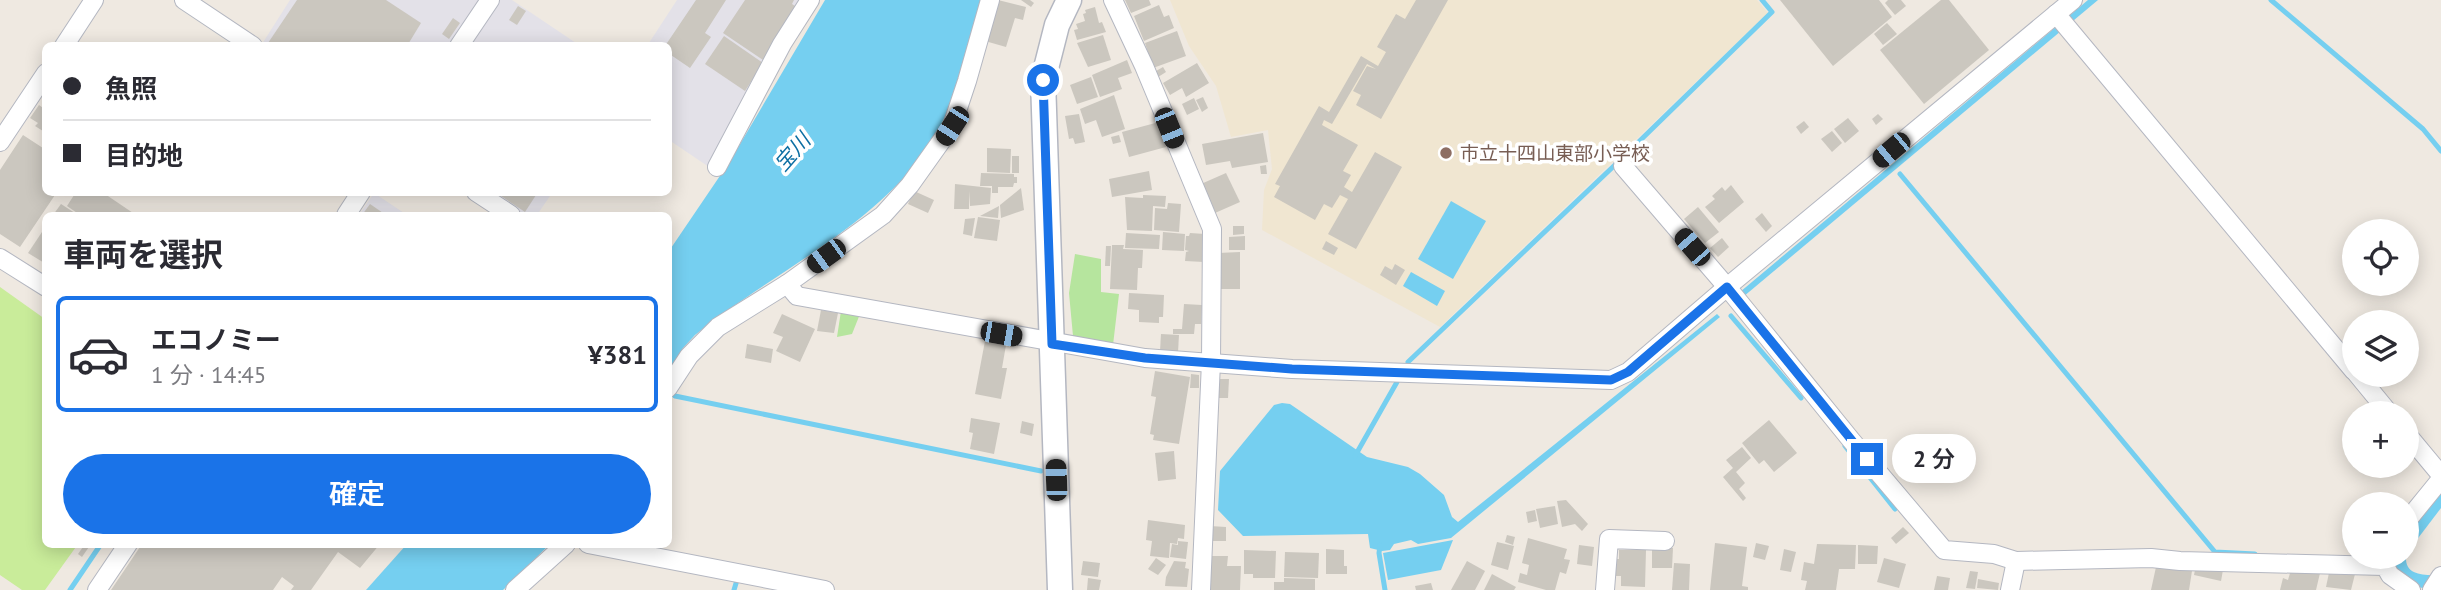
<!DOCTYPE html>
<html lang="ja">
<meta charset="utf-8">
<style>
:root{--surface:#fff;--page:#f7f7f7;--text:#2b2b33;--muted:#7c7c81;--line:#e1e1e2;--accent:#1a73e8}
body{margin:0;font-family:"PT Sans","Noto Sans JP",sans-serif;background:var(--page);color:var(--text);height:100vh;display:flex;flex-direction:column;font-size:26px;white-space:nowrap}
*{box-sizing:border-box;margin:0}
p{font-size:23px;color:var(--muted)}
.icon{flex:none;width:38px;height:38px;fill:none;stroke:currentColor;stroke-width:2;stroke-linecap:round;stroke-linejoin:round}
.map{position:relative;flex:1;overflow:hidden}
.details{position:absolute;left:42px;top:212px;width:630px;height:336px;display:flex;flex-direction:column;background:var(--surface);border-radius:10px;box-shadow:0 4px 18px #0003}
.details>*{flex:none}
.banner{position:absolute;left:42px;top:42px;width:630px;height:154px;border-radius:10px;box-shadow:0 4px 18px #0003;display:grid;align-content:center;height:154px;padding:0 21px;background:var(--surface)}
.buttons{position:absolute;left:2342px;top:219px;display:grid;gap:14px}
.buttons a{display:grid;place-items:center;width:77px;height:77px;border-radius:50%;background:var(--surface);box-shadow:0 4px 18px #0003;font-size:35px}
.end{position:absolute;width:32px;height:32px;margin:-16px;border:9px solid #1a73e8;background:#fff;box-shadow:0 0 0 4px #fff}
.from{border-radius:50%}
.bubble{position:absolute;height:49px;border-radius:24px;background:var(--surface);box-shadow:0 4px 18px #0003;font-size:23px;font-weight:600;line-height:49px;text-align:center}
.car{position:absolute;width:21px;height:42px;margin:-21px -10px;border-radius:9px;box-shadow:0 0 5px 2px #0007;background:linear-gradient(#222 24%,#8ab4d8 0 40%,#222 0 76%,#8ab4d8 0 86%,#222 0)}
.banner b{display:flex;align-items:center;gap:24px;height:66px;font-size:26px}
.banner b+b{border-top:2px solid var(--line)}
.banner i{width:18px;height:18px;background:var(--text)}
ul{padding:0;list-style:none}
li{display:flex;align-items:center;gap:21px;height:116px;margin:0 14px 10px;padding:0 7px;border:4px solid transparent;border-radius:10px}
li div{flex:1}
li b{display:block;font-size:26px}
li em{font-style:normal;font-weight:600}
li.current{border-color:var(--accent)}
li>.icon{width:63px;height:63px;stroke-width:1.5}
h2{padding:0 21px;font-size:32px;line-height:84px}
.primary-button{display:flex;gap:14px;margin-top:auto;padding:14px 21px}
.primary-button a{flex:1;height:80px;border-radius:42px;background:var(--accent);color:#fff;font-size:28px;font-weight:600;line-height:80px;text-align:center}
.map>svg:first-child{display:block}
.industrial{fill:#e3e1e8}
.education{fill:#f0e6d1}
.green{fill:#b6e59e}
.pitch{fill:#c9ec9a}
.water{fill:#75cff0}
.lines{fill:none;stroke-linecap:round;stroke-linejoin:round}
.stream{stroke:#75cff0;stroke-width:5}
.building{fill:#cbc7bf}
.minor-casing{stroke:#b4b7c1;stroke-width:20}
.secondary-casing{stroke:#b4b7c1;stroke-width:27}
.minor{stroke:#fff;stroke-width:18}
.secondary{stroke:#fff;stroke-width:24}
.route{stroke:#1a73e8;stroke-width:9}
.education-dot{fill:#8d6e63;stroke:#fff;stroke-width:2.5}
.labels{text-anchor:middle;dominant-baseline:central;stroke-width:7;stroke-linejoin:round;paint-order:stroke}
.education-label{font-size:19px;fill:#785e54;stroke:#fff;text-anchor:start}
.water-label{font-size:21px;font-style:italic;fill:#0d6fa3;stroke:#fff}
</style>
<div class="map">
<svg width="2441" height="590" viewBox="0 0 2441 590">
<rect width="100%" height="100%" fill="#efe9e1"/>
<g class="industrial">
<polygon points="290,0 484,0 452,45 264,46 262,44"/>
<polygon points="497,0 512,0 579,45 467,46"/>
<polygon points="677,0 806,0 709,167 669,140 668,46 647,46"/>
<polygon points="374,193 407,215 359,215"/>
<polygon points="489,193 552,193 537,215 523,215"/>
</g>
<polygon class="education" points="1170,0 1757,0 1768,13 1440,327 1262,230 1264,190 1272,169 1268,130 1231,137 1216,86 1189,46"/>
<g class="green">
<polygon points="1075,254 1101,259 1101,292 1119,294 1113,345 1073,336 1069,293"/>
<polygon points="841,311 860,314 852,334 837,337"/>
</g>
<polygon class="pitch" points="0,287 45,319 46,544 78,544 45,590 22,590 0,575"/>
<g class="water">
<path d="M825,0H981C968,45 959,95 935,136C884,223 772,272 695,335L683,348L669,370V251L730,161Z"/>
<polygon points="2088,0 2098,0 1743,297 1740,292"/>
<polygon points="1451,201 1486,221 1453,279 1418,259"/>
<polygon points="1411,272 1445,291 1437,306 1403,286"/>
<polygon points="1717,314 1720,317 1451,538 1418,544 1411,540 1394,544 1390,550 1382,551 1370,548 1368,534 1243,536 1218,510 1220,471 1274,405 1282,403 1290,404 1367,457 1408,467 1420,474 1444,495 1452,517 1458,522"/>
<polygon points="2441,490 2441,508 2406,554 2406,535"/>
<polygon points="1453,540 1441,570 1388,580 1383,553"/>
<polygon points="407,544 550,544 503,590 366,590"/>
<path d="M2392,557H2406C2405,573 2419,575 2433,575L2441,590C2418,589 2392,584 2392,557Z"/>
</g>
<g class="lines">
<g class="stream">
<polyline points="2271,0 2423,129 2441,151"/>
<polyline points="1900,174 2215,552 2255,554"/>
<polyline points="1731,316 1801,398"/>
<polyline points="1408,362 1617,163 1772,12 1762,0"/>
<polyline points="675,396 1041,471"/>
<polyline points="1845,446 1895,509"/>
<polyline points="1355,456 1397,382"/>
<polyline points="1380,545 1379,553 1385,590"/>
<polyline points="70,590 101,544"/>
<polyline points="734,590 737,580"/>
</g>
</g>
<g class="building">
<polygon points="297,0 386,0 421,23 407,46 271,46 268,43"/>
<polygon points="696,0 726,0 705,33 711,37 690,68 668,53 668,46 665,46"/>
<polygon points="745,0 794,0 792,4 798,8 763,60 723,33"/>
<polygon points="998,0 1026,7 1023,20 1015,18 1006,47 985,41"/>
<polygon points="1021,0 1030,0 1034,3 1031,7"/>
<polygon points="1125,0 1149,0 1151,5 1131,13"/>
<polygon points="1416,0 1448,0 1381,119 1356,105 1361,95 1353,91 1367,66 1376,69 1367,64 1332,124 1324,120 1322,125 1358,145 1343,171 1351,175 1344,187 1352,192 1375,152 1402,167 1356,249 1328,234 1348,199 1340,195 1332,208 1324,204 1315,220 1274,197 1280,186 1275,184 1319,106 1329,112 1361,56 1378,66 1386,52 1377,47 1396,14 1405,19"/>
<polygon points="1780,0 1879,0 1892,17 1833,66"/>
<polygon points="1888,0 1901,0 1906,6 1895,15 1885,3"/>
<polygon points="1941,0 1949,0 1989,50 1924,104 1880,50"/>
<polygon points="1159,5 1164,17 1169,15 1174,28 1144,41 1134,16"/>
<polygon points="518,6 526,11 517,25 509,20"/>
<polygon points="1095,7 1099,23 1102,22 1106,32 1077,40 1074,30 1078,29 1076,24 1085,21 1083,14 1086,13 1085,10"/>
<polygon points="453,18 460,23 449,39 442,34"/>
<polygon points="1887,23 1897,34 1883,45 1874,34"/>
<polygon points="1177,31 1186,56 1153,68 1145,43"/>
<polygon points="1103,35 1111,60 1088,67 1077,43"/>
<polygon points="724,36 763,63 745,91 705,64"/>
<polygon points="1127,60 1132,73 1118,78 1122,89 1100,97 1092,75"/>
<polygon points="1197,63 1209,83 1186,97 1182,88 1170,95 1163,83"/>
<polygon points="1163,67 1166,72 1155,79 1151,74"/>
<polygon points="1091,77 1098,97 1077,104 1070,85"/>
<polygon points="1114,95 1125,129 1102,137 1096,120 1085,124 1080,109"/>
<polygon points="1203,97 1208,108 1202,112 1196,100"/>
<polygon points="1194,98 1199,109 1187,115 1182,104"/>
<polygon points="39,105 46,110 46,133 35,126 38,123 30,118"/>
<polygon points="1079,114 1085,142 1075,144 1073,138 1069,139 1065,116"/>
<polygon points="1878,114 1883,119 1876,125 1872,119"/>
<polygon points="1848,118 1859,131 1845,143 1834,129"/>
<polygon points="1804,121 1809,127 1801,134 1796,127"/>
<polygon points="1159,122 1166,147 1129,157 1122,132"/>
<polygon points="1832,131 1842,143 1832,152 1821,139"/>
<polygon points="1263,133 1268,162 1232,168 1230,161 1206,165 1202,144"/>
<polygon points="23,135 46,150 46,192 57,192 20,247 0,234 0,170"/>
<polygon points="1119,135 1121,142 1113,144 1111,137"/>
<polygon points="987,148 1011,149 1010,173 987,172"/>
<rect x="1012" y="156" width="7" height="17"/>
<polygon points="1266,165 1267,174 1261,174 1260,166"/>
<polygon points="1149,171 1152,190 1112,197 1109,179"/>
<polygon points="981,173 1014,174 1014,177 1017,177 1017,183 1014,183 1013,187 998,187 998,193 992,193 992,186 980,186"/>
<polygon points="1226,173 1240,202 1215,213 1201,184"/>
<polygon points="955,184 991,188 990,204 970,206 969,191 969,209 954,209"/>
<polygon points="1731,185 1744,202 1719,223 1705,207 1715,199 1712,196 1722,187 1725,191"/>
<polygon points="1021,188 1024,210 1001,218 1000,205"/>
<polygon points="914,191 934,200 928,213 908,204"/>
<polygon points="76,192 102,192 136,215 80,215 67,206"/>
<polygon points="495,192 538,192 525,212"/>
<polygon points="1143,195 1166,196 1165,207 1153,206 1152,231 1127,230 1125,197 1143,198"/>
<polygon points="1168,203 1181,204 1179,232 1154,230 1155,208 1167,209"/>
<polygon points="61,204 78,215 53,215"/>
<polygon points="370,204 386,215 362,215"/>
<polygon points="999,206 998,218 980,216"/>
<polygon points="1698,207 1719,232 1705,243 1684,219"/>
<polygon points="1762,213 1772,226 1766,232 1755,219"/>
<polygon points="978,217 1000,220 997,241 974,238"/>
<polygon points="975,218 972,236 963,234 965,219"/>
<polygon points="46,226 46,264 28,253"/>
<polygon points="1233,226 1244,226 1244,234 1233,235"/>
<polygon points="1163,232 1185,234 1184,251 1162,250"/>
<polygon points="1126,233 1160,235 1159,249 1125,248"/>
<polygon points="1190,233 1205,234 1204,262 1185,261 1186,252 1189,251 1185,250 1186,236 1189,236"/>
<polygon points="1245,236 1245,250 1229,250 1229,237"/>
<polygon points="1722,238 1729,247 1718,257 1710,248"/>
<polygon points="1326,241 1338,248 1334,255 1322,249"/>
<polygon points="1112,245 1124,245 1123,249 1143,250 1142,268 1138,268 1137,290 1110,289"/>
<polygon points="1106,246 1111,246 1110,266 1105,266"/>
<polygon points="1240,252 1240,289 1219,289 1218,253"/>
<polygon points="1395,264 1405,270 1396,285 1380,275 1385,266 1392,270"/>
<polygon points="1129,293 1164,295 1163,317 1159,317 1159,323 1139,322 1139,310 1128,309"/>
<polygon points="1184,304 1202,305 1201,324 1195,324 1194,334 1173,334 1173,329 1182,329"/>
<polygon points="821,310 838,313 834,333 817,331"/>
<polygon points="782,314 815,329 800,362 776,351 783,337 773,333"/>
<polygon points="1161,334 1179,335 1178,352 1160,351"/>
<polygon points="985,341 1006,345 1002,368 1007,368 1001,399 975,394"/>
<polygon points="747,344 773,349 771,363 745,358"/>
<polygon points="1155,371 1190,377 1179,444 1153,440 1154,435 1150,434 1156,397 1151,396"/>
<polygon points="1191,374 1199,375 1199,388 1190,388"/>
<polygon points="1215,379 1229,379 1228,398 1215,398"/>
<polygon points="971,418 1000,423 994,454 970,449 973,433 969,432"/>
<polygon points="1769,420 1797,453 1774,472 1764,460 1759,464 1742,443"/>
<polygon points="1022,421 1034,424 1032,436 1020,433"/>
<polygon points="1742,447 1751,458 1736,472 1745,483 1739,489 1746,498 1743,501 1723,477 1733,468 1726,460"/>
<polygon points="1174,451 1176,479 1158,481 1155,453"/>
<polygon points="1566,500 1588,524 1582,531 1575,524 1562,527 1557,501"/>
<polygon points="1555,506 1558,524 1540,528 1536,509"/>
<polygon points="1535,510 1537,521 1528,523 1526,512"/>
<polygon points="1148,520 1185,525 1184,539 1178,538 1177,544 1170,543 1169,558 1150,556 1152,541 1146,540"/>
<polygon points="1210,526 1226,527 1226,541 1210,541"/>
<polygon points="1903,527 1909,533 1896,544 1891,538"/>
<polygon points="1507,535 1515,537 1513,545 1505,542"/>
<polygon points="1528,538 1567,549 1564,559 1570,560 1566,574 1560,572 1555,590 1546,590 1518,582 1520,573 1527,575 1529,565 1522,563"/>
<polygon points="1178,541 1188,542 1186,559 1170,557 1172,544 1178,545"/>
<polygon points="1497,542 1514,546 1508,570 1491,565"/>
<polygon points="1715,543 1747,547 1742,586 1748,587 1748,590 1710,590"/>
<polygon points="1756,543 1769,546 1765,560 1753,557"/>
<polygon points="85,544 91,544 82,557 78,554"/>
<polygon points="142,544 380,544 360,568 338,552 311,590 291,590 294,586 282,577 273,590 111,590"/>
<polygon points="1817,544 1856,545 1855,569 1839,569 1836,590 1805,590 1807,581 1801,580 1804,562 1814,564"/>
<polygon points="1579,545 1594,547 1592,566 1577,564"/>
<polygon points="1858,545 1878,546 1877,564 1858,564"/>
<polygon points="1652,547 1673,548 1672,568 1652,568"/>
<polygon points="1326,549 1344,550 1344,566 1347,566 1347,574 1326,574"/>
<polygon points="1784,549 1796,552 1791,572 1780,570"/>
<polygon points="1244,550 1276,551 1275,578 1253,578 1253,574 1244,574"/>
<polygon points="1619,550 1646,550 1645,587 1621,586 1621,576 1615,576 1616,559 1619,559"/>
<polygon points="1285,552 1319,553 1318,578 1284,577"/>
<polygon points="1210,556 1228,556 1227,566 1241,566 1240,590 1210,590"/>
<polygon points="1156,558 1166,565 1158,575 1148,569"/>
<polygon points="1884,558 1906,564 1899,588 1877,582"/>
<polygon points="1083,561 1100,563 1098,577 1081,575"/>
<polygon points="1174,561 1186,562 1185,568 1189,569 1187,587 1165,586 1166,577"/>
<polygon points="1467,561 1485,571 1475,590 1451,590"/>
<polygon points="1674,563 1690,564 1689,590 1672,590"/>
<polygon points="2196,565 2223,570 2221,581 2194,575"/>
<polygon points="2292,566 2320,573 2316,590 2280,590 2283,578 2288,580"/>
<polygon points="2156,567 2192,571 2189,590 2151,590"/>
<polygon points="2330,568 2355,574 2351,590 2326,587"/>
<polygon points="1970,571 1978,572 1975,589 1966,588"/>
<polygon points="1492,574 1516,587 1514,590 1484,590"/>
<polygon points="1937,576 1950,578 1948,590 1934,590"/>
<polygon points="1088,578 1101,580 1099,590 1087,590"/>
<polygon points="1284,578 1315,579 1315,590 1274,590 1274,582 1284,582"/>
<polygon points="1978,579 1999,583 1998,590 1977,588"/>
<polygon points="1431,583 1433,590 1416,590 1415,586"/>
</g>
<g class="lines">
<g class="minor-casing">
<g id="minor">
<polyline points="184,0 253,46"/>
<polyline points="1113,0 1144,66 1212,229 1211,362 1201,590"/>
<polyline points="2056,14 2354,371"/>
<polyline points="64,46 94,0"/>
<polyline points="459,46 490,0"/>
<polyline points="0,142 46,73"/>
<polyline points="1623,166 1727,287 1851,440 1944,550 1994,554 2016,561 2151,558 2180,561 2385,566 2390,575 2411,590"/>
<polyline points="717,167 782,44 810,0"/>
<polyline points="476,192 511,215"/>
<polyline points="346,215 361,192"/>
<polyline points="0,258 46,287"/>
<polyline points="787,284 797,296 1145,358 1292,369 1611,380 1628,372 1727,287 2073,0"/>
<polyline points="2357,374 2389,413"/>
<polyline points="668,388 689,356 718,327 787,284 883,215 910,185 952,126 967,81 990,0"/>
<polyline points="2406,433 2441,475"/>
<polyline points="2406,522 2441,479"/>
<polyline points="588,544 825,590"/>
<polyline points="97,590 128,544"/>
<polyline points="515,590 566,544"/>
<polyline points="1605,590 1609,539 1665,541"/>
<polyline points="2010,590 2016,561"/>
<polyline points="2432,590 2441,576"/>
</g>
</g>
<g class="secondary-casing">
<polyline id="secondary" points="1060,590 1043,80 1057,25 1069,0"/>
</g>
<use href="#minor" class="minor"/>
<use href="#secondary" class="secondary"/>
</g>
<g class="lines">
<polyline class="route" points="1043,80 1052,344 1145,358 1292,369 1611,380 1628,372 1727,287 1867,459"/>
</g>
<circle class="education-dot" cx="1446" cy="153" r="7"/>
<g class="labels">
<g class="education-label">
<text x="1460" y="153">市立十四山東部小学校</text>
</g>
<g class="water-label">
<text transform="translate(792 152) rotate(-49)">宝川</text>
</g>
</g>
</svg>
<div class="buttons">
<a><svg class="icon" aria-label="locate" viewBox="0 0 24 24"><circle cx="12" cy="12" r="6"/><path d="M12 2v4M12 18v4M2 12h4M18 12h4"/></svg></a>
<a><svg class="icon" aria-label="layers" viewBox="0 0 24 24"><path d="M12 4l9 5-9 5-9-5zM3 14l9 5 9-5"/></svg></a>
<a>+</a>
<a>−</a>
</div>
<i class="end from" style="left:1043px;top:80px"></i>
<i class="end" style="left:1867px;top:459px"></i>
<div class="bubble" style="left:1892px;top:434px;width:84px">2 分</div>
<i class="car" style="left:952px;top:126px;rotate:213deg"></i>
<i class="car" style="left:1169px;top:128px;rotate:158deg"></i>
<i class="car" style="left:1891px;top:150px;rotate:230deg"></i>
<i class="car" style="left:1692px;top:247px;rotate:319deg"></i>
<i class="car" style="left:826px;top:256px;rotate:234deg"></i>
<i class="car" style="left:1001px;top:334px;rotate:100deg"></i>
<i class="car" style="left:1056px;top:480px;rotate:358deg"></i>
<div class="banner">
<b><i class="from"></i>魚照</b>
<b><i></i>目的地</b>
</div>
<section class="details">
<h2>車両を選択</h2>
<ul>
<li class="current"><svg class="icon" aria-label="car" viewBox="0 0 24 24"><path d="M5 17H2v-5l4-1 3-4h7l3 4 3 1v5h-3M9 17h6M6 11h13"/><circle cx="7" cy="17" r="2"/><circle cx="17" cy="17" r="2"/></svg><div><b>エコノミー</b><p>1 分 · 14:45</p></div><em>¥381</em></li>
</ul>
<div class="primary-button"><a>確定</a></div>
</section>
</div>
